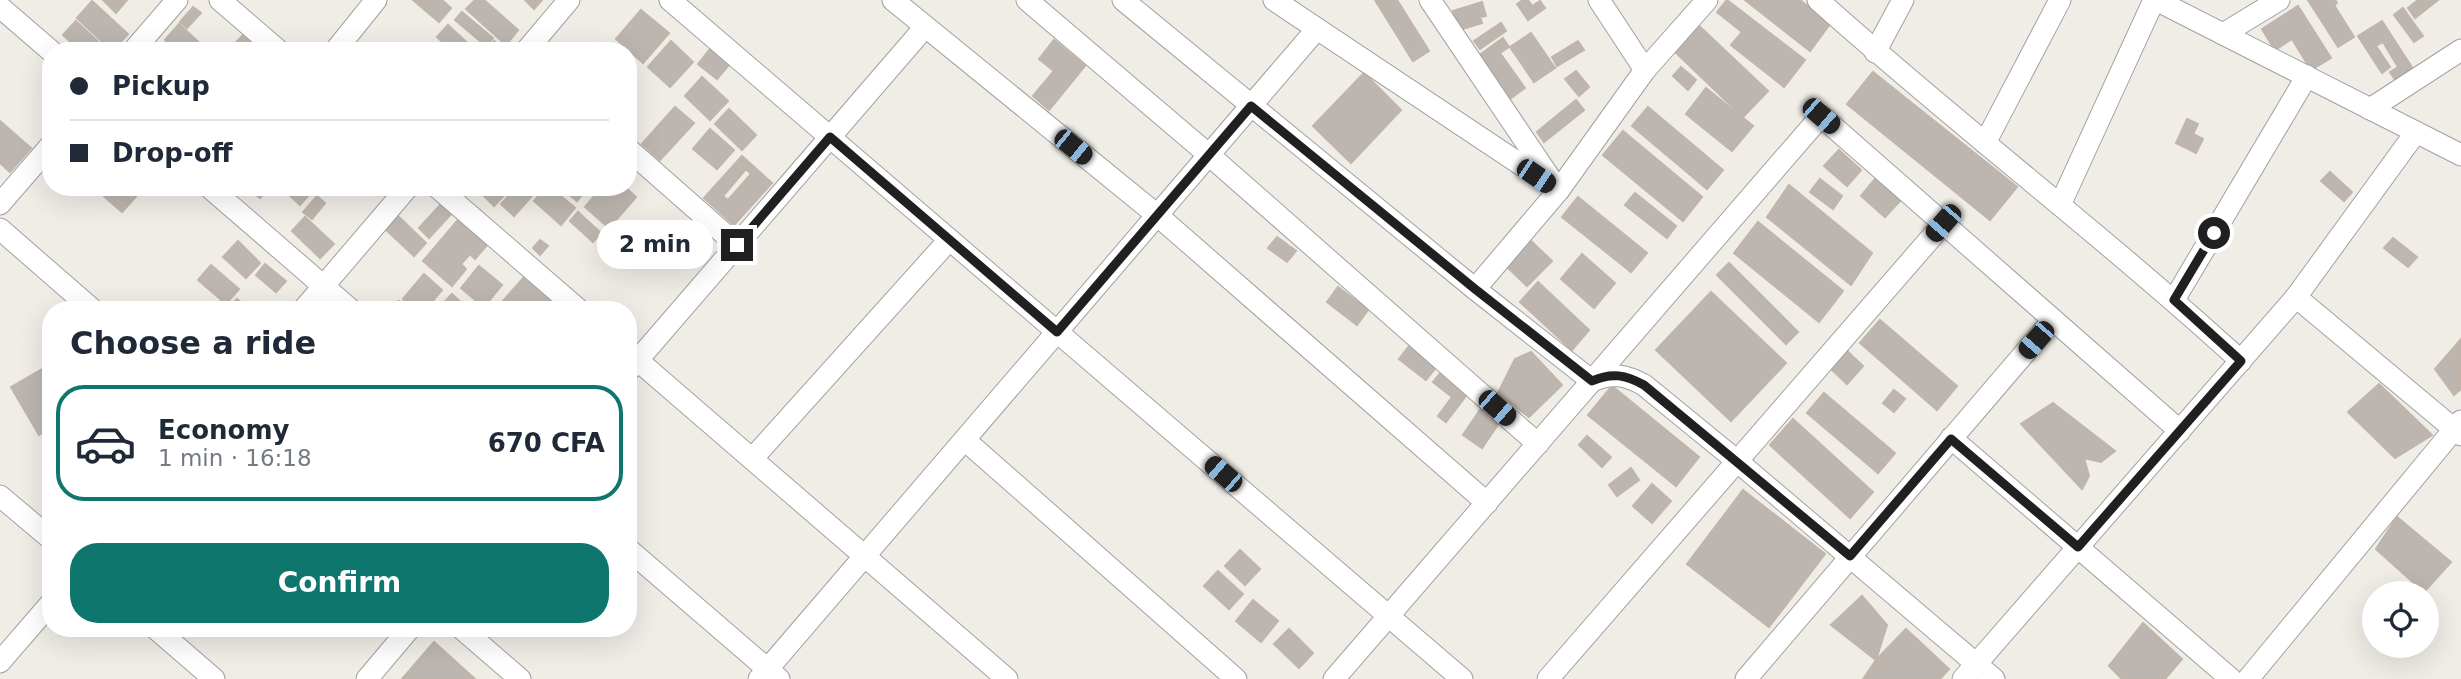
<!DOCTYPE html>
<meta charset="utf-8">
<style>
:root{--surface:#fff;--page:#f6f6f7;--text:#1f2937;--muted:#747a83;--line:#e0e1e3;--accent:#0f766e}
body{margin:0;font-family:"DejaVu Sans",sans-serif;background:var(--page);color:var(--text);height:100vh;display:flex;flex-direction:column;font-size:26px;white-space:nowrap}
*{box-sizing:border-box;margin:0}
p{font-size:23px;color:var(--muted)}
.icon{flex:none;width:38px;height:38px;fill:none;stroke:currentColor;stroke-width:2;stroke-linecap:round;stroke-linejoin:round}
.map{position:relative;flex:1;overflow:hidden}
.side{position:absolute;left:42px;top:301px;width:595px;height:336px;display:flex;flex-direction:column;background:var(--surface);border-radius:28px;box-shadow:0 7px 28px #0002}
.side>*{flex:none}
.hud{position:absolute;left:42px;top:42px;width:595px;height:154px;border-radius:28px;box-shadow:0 7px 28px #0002;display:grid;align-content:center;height:154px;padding:0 28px;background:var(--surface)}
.controls{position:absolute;left:2362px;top:581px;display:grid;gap:14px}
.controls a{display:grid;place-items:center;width:77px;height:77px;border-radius:50%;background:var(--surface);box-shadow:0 7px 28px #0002;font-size:35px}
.end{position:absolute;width:32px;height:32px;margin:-16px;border:9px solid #202020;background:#fff;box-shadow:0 0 0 4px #fff}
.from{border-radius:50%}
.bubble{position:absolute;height:49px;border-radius:24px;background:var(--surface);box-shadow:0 7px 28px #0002;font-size:23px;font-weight:600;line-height:49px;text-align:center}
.car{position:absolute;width:21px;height:42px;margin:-21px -10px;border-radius:9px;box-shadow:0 0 5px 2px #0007;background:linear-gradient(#222 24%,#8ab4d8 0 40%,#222 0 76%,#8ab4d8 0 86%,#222 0)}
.hud b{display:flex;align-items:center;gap:24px;height:66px;font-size:26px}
.hud b+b{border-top:2px solid var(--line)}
.hud i{width:18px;height:18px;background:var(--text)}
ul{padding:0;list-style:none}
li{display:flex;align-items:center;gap:21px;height:116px;margin:0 14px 10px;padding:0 14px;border:4px solid var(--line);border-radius:28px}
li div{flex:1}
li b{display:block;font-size:26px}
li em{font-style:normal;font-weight:600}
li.active{border-color:var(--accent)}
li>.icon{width:63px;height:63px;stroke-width:1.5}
h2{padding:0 28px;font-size:32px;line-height:84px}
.action{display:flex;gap:14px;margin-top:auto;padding:14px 28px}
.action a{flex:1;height:80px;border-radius:28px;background:var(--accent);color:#fff;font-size:28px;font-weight:600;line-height:80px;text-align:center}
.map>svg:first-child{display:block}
.building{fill:#bdb6b0;stroke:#c0b4ab;stroke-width:2;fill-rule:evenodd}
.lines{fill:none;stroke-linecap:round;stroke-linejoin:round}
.minor-casing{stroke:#a1a1a1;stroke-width:23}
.minor{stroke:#fff;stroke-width:21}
.route{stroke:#202020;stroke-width:9}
</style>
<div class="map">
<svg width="2461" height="679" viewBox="0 0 2461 679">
<rect width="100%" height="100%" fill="#f0ede7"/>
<g class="building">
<polygon points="103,0 127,0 116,13"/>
<polygon points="413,0 442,0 451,8 439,22"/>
<polygon points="475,0 484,0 518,30 506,45 466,9"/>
<polygon points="525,0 542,0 534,9"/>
<polygon points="1375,0 1397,0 1429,51 1413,61"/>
<polygon points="1523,0 1528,0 1532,6 1540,1 1545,8 1528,20 1517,4"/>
<polygon points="1727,0 1805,60 1784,87 1731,45 1742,32 1717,12"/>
<polygon points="1745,0 1800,0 1830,24 1810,51"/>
<polygon points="2308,0 2335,0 2337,3 2334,5 2354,37 2338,47"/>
<polygon points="2418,0 2438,0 2415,18 2408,8"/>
<polygon points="92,1 128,34 112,51 77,18"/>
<polygon points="1482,2 1486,16 1480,17 1482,23 1459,30 1453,11"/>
<polygon points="2298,6 2331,58 2311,70 2292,39 2275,50 2262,29"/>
<polygon points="193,7 201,13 187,28 180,22"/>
<polygon points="2403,8 2423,36 2414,42 2394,15"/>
<polygon points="641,10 669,33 643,63 616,39"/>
<polygon points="462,12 493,38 486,46 455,20"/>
<polygon points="76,21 108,51 80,51 63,35"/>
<polygon points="2382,21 2415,72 2397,83 2390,72 2398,67 2383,42 2376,46 2390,67 2382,73 2358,36"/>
<polygon points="1501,23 1506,31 1480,49 1474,41"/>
<polygon points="1696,23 1768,91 1743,117 1672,49"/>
<polygon points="179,24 207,50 207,51 178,51 165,40"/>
<polygon points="448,25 476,51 452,51 437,37"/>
<polygon points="1531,33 1555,68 1534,82 1510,47"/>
<polygon points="243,35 260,51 230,49"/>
<polygon points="1503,38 1509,47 1500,53 1525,88 1511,98 1481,54"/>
<polygon points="1054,40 1085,66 1049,110 1033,96 1054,71 1039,59"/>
<polygon points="494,41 503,48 501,51 486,51"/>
<polygon points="671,41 693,62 670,87 648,67"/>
<polygon points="1578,41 1584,50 1557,66 1552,57"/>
<polygon points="714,44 733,60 717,79 698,64"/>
<polygon points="1681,67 1696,80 1688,90 1673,76"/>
<polygon points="1576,71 1589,87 1579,96 1565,79"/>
<polygon points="1873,72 2017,187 1990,220 1847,104"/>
<polygon points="1364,73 1401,110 1351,163 1313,126"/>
<polygon points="702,77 728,101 710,120 685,96"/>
<polygon points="1706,88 1753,126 1732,151 1686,114"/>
<polygon points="1576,100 1584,110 1544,142 1537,132"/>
<polygon points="675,107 694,123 660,160 642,144"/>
<polygon points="1648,107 1723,170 1707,189 1632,126"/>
<polygon points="729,109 756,135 742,150 715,124"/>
<polygon points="2187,119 2198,124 2193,134 2203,139 2196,153 2176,143"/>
<polygon points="0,121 31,148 10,172 0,163"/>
<polygon points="710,129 734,150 717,169 693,149"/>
<polygon points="1623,131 1702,197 1683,221 1603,155"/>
<polygon points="1839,150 1861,170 1847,186 1824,166"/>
<path d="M742,156L772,183L734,225L704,198ZM746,169L751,174L728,200L723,196Z"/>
<polygon points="2330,172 2352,192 2344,201 2321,181"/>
<polygon points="1820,179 1842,196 1833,209 1810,192"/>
<polygon points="1875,179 1900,201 1885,217 1861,196"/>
<polygon points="1789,185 1872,253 1851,285 1767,217"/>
<polygon points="101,187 135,187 140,192 122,212 98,191"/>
<polygon points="247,187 269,187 260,198"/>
<polygon points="281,187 316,187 300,205"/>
<polygon points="488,187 512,187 494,206 482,194"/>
<polygon points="517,187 540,187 514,216 501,204"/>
<polygon points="546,187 550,187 575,208 561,225 534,201"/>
<polygon points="560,187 588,187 577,201"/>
<polygon points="602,187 625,187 636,197 609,228 585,207"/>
<polygon points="1635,193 1676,226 1667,238 1625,205"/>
<polygon points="317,196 325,203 312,219 303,212"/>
<polygon points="1578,197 1647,253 1631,272 1562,217"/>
<polygon points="441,204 452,213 429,238 419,228"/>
<polygon points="578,212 601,233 593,242 570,221"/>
<polygon points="397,215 426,243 414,256 384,228"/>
<polygon points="305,217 334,244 320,258 292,231"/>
<polygon points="458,220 487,245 475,259 470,254 461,264 466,269 452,286 423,261"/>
<polygon points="1758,222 1843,291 1819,322 1734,253"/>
<polygon points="1277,237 1296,251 1287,262 1268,248"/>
<polygon points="2393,238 2417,257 2408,267 2384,248"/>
<polygon points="540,240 548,246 540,255 533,248"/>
<polygon points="238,241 260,263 246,278 223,257"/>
<polygon points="1531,241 1552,261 1527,286 1506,266"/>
<polygon points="1582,254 1615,283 1594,308 1561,279"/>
<polygon points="1729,263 1798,332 1786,344 1717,275"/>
<polygon points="265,264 286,281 276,292 256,275"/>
<polygon points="211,265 239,289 226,304 198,280"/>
<polygon points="479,266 502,285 484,307 461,288"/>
<polygon points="424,274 442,290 425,310 415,310 403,299"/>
<polygon points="526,275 553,299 544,310 495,310"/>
<polygon points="1538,282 1589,330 1572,350 1520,302"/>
<polygon points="1338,287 1368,310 1357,325 1327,302"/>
<polygon points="1711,292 1786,363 1731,421 1656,350"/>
<polygon points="452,294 469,310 437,310"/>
<polygon points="237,299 249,310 230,310 228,308"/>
<polygon points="399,301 408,310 390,310"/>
<polygon points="1880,320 1957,386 1937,410 1860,343"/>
<polygon points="2461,339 2461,389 2454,395 2435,369"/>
<polygon points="1410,345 1437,366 1426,380 1399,359"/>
<polygon points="1847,351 1863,366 1847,384 1831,369"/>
<polygon points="1531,352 1562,385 1529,417 1498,393 1515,359"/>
<polygon points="51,364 51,428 39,435 11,387"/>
<polygon points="1441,372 1469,392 1446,422 1438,416 1452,397 1433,382"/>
<polygon points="2379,384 2432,435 2395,458 2348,412"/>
<polygon points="1612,386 1699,457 1676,486 1588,415"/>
<polygon points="1894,390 1905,399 1894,412 1883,403"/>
<polygon points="1824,393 1895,453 1878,473 1807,413"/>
<polygon points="2053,403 2115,451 2101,462 2084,458 2089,476 2082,489 2021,424"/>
<polygon points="1482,407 1501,420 1482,448 1463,435"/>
<polygon points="1793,419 1873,492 1850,518 1770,445"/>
<polygon points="1587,436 1611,457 1602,467 1579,445"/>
<polygon points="1631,468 1639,480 1617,496 1609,485"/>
<polygon points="1652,484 1671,501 1652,523 1633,506"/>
<polygon points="1743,490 1825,554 1769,627 1687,564"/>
<polygon points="2397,517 2451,562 2424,592 2376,549"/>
<polygon points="1240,550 1260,569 1245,585 1225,566"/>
<polygon points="1218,571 1243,594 1229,609 1204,586"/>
<polygon points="1862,596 1887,625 1876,660 1831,625"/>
<polygon points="1253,600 1278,621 1261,642 1236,621"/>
<polygon points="2143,623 2182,659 2165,679 2122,679 2109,666"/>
<polygon points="1289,629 1313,653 1299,668 1274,644"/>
<polygon points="1906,629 1949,669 1940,679 1898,679 1876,660"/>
<polygon points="434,642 475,679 402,679"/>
<polygon points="1876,660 1898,679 1863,679"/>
</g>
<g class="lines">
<g class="minor-casing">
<g id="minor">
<polyline points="220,0 279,51"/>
<polyline points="670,0 1462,679"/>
<polyline points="893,0 1157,215 1487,503"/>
<polyline points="1027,0 1209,155 1538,444"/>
<path d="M1123,0L1475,289L1592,381C1612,372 1626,375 1644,385L1737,461L1994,679"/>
<polyline points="1274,0 1559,190"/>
<polyline points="1430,0 1552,181"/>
<polyline points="1599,0 1645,70"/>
<path d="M1818,0C1956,124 2104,236 2241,361"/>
<polyline points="2156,0 2461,155"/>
<polyline points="0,7 51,51"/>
<polyline points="2223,34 2279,0"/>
<polyline points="133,51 177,0"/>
<polyline points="335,51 376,0"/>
<polyline points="526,51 569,0"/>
<polyline points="1875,52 1903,0"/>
<polyline points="2370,109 2461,50"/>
<polyline points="1985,143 2060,0"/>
<polyline points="628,149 737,245"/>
<polyline points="209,187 351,310"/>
<polyline points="437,187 579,310"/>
<polyline points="0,204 51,145"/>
<polyline points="2060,205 2154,0"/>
<polyline points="0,229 93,310"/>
<polyline points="1475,289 1559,190 1645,70 1707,0"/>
<polyline points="2296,297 2461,435"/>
<polyline points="2174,300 2307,76"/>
<polyline points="303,310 408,187"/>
<polyline points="628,352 1007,679"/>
<polyline points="630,369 925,27"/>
<polyline points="1951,438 2231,679"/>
<polyline points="965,440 1236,679"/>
<polyline points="752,459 949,240"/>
<polyline points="0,496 51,539"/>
<polyline points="628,549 779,679"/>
<polyline points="155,628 214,679"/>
<polyline points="461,628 520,679"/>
<polyline points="0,662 51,603"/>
<polyline points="367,679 410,628"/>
<polyline points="759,679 1316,30"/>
<polyline points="1334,679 1821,116 2180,431"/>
<polyline points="1548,679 1943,224"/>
<polyline points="1746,679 2053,320"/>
<polyline points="1963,679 2296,297 2416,132"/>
<polyline points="2248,679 2461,421"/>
</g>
</g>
<use href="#minor" class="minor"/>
</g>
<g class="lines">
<path class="route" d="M737,245L830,137L1057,332L1251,106L1475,289L1592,381C1612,372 1626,375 1644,385L1850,556L1951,439L2078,547L2241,361L2174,300L2214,233"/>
</g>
</svg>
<div class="controls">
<a><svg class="icon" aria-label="locate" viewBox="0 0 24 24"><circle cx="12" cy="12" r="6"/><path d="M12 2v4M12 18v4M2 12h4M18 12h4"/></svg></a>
</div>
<i class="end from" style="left:2214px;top:233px"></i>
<i class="end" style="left:737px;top:245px"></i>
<div class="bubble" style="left:597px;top:220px;width:116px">2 min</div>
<i class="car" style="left:1821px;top:116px;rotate:131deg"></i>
<i class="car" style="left:1073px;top:147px;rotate:129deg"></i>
<i class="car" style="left:1536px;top:176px;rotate:124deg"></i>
<i class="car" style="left:1943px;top:223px;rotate:221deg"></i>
<i class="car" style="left:2036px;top:340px;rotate:221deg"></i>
<i class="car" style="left:1497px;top:408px;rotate:131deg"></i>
<i class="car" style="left:1223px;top:474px;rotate:311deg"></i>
<div class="hud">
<b><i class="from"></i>Pickup</b>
<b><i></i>Drop-off</b>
</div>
<section class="side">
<h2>Choose a ride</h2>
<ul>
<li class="active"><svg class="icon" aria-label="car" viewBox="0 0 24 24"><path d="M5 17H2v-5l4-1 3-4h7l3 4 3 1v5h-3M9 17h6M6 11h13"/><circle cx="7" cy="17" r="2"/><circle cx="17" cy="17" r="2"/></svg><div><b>Economy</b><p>1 min · 16:18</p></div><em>670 CFA</em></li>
</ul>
<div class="action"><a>Confirm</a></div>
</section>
</div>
